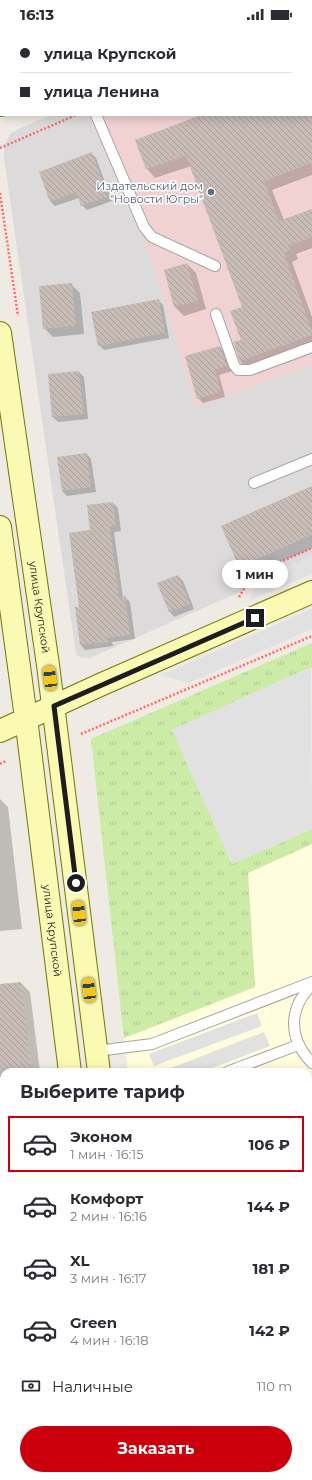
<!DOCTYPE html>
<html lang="ru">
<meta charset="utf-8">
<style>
:root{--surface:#fff;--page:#f2f2f3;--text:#2b2b33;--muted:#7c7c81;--line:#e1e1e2;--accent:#cb000c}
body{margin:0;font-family:Montserrat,sans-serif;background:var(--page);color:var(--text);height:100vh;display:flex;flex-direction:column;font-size:15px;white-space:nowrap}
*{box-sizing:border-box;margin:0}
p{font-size:13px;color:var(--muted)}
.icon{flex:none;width:22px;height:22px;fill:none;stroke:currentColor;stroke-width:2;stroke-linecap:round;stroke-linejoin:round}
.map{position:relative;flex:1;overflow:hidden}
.details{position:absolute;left:0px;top:1040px;width:312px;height:412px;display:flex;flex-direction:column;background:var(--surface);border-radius:12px 12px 0 0;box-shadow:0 2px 10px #0003}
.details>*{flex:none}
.guide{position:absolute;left:0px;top:0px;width:312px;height:88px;box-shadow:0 2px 10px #0003;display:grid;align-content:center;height:88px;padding:0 20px;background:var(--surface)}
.end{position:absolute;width:18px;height:18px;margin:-9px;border:5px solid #1d1d1d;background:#fff;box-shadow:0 0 0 2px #fff}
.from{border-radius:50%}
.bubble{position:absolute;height:28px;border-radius:14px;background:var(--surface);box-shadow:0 2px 10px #0003;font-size:13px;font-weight:700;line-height:28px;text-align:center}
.car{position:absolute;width:12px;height:24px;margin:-12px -6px;border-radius:5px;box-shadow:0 0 3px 1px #0007;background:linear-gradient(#f5c518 24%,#345 0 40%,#f5c518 0 76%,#345 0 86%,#f5c518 0)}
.guide b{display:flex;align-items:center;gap:14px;height:38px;font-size:15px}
.guide b+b{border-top:1px solid var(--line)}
.guide i{width:10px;height:10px;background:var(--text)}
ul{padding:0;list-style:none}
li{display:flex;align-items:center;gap:12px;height:56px;margin:0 8px 6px;padding:0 12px;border:2px solid transparent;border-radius:0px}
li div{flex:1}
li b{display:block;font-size:15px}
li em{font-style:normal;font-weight:700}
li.selected{border-color:var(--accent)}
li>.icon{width:36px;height:36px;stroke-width:1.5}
h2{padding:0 20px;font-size:18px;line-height:48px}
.pay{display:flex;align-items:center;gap:10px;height:44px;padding:0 20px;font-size:15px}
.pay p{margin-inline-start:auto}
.cta{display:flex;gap:8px;margin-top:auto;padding:8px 20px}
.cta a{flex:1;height:46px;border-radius:24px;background:var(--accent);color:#fff;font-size:16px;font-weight:700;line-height:46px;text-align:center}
.status{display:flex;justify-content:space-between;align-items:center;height:28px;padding:0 20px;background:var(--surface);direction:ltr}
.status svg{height:11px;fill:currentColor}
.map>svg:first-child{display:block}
.residential{fill:#dcdada}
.commercial{fill:#f0d2d2}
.education{fill:#fffddc}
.grass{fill:url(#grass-tufts)}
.parking{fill:#e1e1e1}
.shadow{fill:#0003}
.building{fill:url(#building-back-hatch)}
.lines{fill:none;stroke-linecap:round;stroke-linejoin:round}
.lane-casing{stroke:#a4a4a4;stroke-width:12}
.secondary-casing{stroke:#717702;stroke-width:24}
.path{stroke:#fd6c66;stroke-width:2.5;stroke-dasharray:2 2;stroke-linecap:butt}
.lane{stroke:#fff;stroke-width:10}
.secondary{stroke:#fbfab5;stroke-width:22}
.route{stroke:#1d1d1d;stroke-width:5}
.service-dot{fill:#5c6f8a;stroke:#fff;stroke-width:1.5}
.labels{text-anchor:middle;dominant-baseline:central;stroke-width:3;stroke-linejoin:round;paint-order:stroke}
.service-label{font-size:11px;fill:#4e5e75;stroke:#fff;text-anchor:end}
.street-label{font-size:11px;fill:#1d1d1d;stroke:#fff}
</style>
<div class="status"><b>16:13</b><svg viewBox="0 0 49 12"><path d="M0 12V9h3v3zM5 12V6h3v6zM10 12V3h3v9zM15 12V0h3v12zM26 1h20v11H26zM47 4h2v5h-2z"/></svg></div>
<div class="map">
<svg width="312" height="1452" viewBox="0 0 312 1452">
<defs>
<pattern id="grass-tufts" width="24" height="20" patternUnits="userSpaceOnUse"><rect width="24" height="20" fill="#cceba7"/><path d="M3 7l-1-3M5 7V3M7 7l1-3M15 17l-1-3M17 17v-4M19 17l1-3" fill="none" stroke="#afc98f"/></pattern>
<pattern id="building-back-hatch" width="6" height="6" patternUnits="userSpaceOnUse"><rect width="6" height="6" fill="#c7bcb6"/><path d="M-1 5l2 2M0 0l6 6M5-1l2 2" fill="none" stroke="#aaa19c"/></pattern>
</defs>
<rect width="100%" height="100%" fill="#efeae3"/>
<polygon class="residential" points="52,87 89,87 152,232 196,379 312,337 312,532 90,630 81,630 76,626 4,130 4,118 10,106 20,100"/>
<polygon class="commercial" points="261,0 312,0 312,337 196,380 152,232 89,87 311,87 311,1 259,1"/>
<polygon class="education" points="312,816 312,1452 177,1452 177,1448 308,1448 308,1044 128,1044 124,1010 255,959 247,845"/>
<polygon class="grass" points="312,615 312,642 311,639 172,702 232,836 312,801 312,816 248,845 255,959 124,1010 91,711"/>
<g class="parking">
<polygon points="312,527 312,546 249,573 259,551"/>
<polygon points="312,581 312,601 189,655 161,647"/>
<polygon points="311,639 312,801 232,836 172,702"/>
<polygon points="257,985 262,998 154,1038 149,1026"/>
<polygon points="264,1004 270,1018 202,1044 161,1044"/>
</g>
<g class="shadow">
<polygon points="311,68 312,147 272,162 284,192 312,182 312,220 296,226 298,231 292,234 312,289 312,319 249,342 240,333 234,315 242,313 243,280 191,138 155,150 147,141 204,87 311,87"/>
<polygon points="92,126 96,130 112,173 87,182 82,177 79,170 55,178 50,173"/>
<polygon points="187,236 196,245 206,281 184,288 175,279 165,243"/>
<polygon points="71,256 80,265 84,306 53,309 44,300"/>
<polygon points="158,272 163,277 169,310 104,322 99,317"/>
<polygon points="220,319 225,324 232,343 219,347 225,369 203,375 198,370"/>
<polygon points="79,344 84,349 88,391 58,394 53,389 49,347"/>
<polygon points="87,426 91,431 96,464 67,468 62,463"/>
<polygon points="312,459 312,520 248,548 240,539 222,498"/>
<polygon points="113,475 118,480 121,503 114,504 123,570 125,569 130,574 135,611 112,614 113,618 85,622 81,617 80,580 91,502"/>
<polygon points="178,548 183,553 194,581 174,589 170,584 158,556"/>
<polygon points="0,771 8,779 22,901 0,903"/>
<polygon points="21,955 30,964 40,1044 4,1044 4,1090 1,1090 0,1089 0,957"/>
<polygon points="312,1069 312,1452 273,1452 271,1448 308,1448 308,1070"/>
<polygon points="4,1139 4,1193 0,1193 0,1140"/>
<rect x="31" y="1448" width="51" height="4"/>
</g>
<g class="building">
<polygon points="201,87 312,87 312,135 264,153 279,193 312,181 312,209 288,218 290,222 284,225 312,303 312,307 240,333 233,314 241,312 230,283 242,279 186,128 146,141 135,112"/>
<polygon points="92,124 108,169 81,178 76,164 50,174 39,144"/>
<polygon points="187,235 198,273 174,279 164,242"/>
<polygon points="72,255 76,298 43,301 39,258"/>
<polygon points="159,271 165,305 98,318 91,284"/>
<polygon points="220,318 227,338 215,342 221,364 197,371 185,328"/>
<polygon points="79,343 84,386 52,389 48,346"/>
<polygon points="87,425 91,459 62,463 57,429"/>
<polygon points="312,458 312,507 239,539 221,498"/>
<polygon points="113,474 116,498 110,499 119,570 125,568 130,607 108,610 109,614 80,617 75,579 79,579 69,505 90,502 87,477"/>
<polygon points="178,547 190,576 169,584 157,555"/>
<polygon points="21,954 32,1044 0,1044 0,956"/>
</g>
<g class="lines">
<g class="lane-casing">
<g id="lane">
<polyline points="96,87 144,199 152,209 215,238"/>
<polyline points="216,286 234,337 238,342 250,342 312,319"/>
<polyline points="254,455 312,431"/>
<path d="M312,957C288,981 288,1010 312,1035"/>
<polyline points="97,1023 152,1016 312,954"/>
<polyline points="227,1044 298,1017"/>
<polyline points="0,1112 4,1111"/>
<polyline points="0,1210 4,1208"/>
<polyline points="0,1340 4,1375"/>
<polyline points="12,1448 13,1452"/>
<polyline points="230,1448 232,1452"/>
</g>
</g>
<g class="secondary-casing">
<g id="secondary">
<polyline points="109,1 111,0"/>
<polyline points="174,1 176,0"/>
<polyline points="0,48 1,47"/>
<polyline points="0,77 1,76"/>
<path id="s1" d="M0,305L48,637L99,1044"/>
<path id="s2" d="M0,499L26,690L70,1044"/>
<polyline points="0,703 100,657 312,564"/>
<polyline points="116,1448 116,1452"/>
<polyline points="143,1448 144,1452"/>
</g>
</g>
<g class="path">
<polyline points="76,1 77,0"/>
<polyline points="283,1 285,0"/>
<polyline points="0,120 76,87"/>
<polyline points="0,165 18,288"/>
<polyline points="239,569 253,546 312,520"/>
<polyline points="81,706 312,608"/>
<polyline points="0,736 6,733"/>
</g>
<use href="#lane" class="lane"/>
<use href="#secondary" class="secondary"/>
</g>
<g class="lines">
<polyline class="route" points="76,855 54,678 255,590"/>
</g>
<circle class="service-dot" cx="211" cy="164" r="4"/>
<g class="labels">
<g class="service-label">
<text x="203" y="158">Издательский дом<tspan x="203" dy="13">"Новости Югры"</tspan></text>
</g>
<g class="street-label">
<text stroke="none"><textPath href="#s1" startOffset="277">улица Крупской</textPath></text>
<text stroke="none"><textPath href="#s2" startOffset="407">улица Крупской</textPath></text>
</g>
</g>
</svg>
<i class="end from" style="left:76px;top:855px"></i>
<i class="end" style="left:255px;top:590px"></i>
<div class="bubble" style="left:222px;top:532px;width:66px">1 мин</div>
<i class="car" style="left:50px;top:650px;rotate:353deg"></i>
<i class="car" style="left:79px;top:885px;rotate:353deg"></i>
<i class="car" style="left:89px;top:962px;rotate:353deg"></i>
<div class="guide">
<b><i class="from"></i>улица Крупской</b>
<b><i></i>улица Ленина</b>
</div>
<section class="details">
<h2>Выберите тариф</h2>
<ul>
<li class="selected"><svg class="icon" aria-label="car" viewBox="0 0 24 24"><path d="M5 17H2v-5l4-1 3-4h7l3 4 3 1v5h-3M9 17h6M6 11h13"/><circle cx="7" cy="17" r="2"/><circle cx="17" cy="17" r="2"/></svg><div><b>Эконом</b><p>1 мин · 16:15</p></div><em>106 ₽</em></li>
<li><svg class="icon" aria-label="car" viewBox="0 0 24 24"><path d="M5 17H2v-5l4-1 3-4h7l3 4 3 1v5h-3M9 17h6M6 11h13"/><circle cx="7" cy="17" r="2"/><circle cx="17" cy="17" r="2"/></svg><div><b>Комфорт</b><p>2 мин · 16:16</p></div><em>144 ₽</em></li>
<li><svg class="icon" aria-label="car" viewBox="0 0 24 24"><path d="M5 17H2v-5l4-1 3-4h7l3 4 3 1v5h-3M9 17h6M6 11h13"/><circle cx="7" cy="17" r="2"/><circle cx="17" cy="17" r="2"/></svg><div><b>XL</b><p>3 мин · 16:17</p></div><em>181 ₽</em></li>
<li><svg class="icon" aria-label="car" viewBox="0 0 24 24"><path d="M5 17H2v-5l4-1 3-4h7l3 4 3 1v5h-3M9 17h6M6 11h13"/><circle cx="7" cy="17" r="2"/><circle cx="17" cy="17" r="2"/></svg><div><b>Green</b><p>4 мин · 16:18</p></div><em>142 ₽</em></li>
</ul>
<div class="pay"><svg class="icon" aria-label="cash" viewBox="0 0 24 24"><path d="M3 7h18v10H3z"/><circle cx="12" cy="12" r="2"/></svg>Наличные<p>110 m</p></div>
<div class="cta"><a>Заказать</a></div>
</section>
</div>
